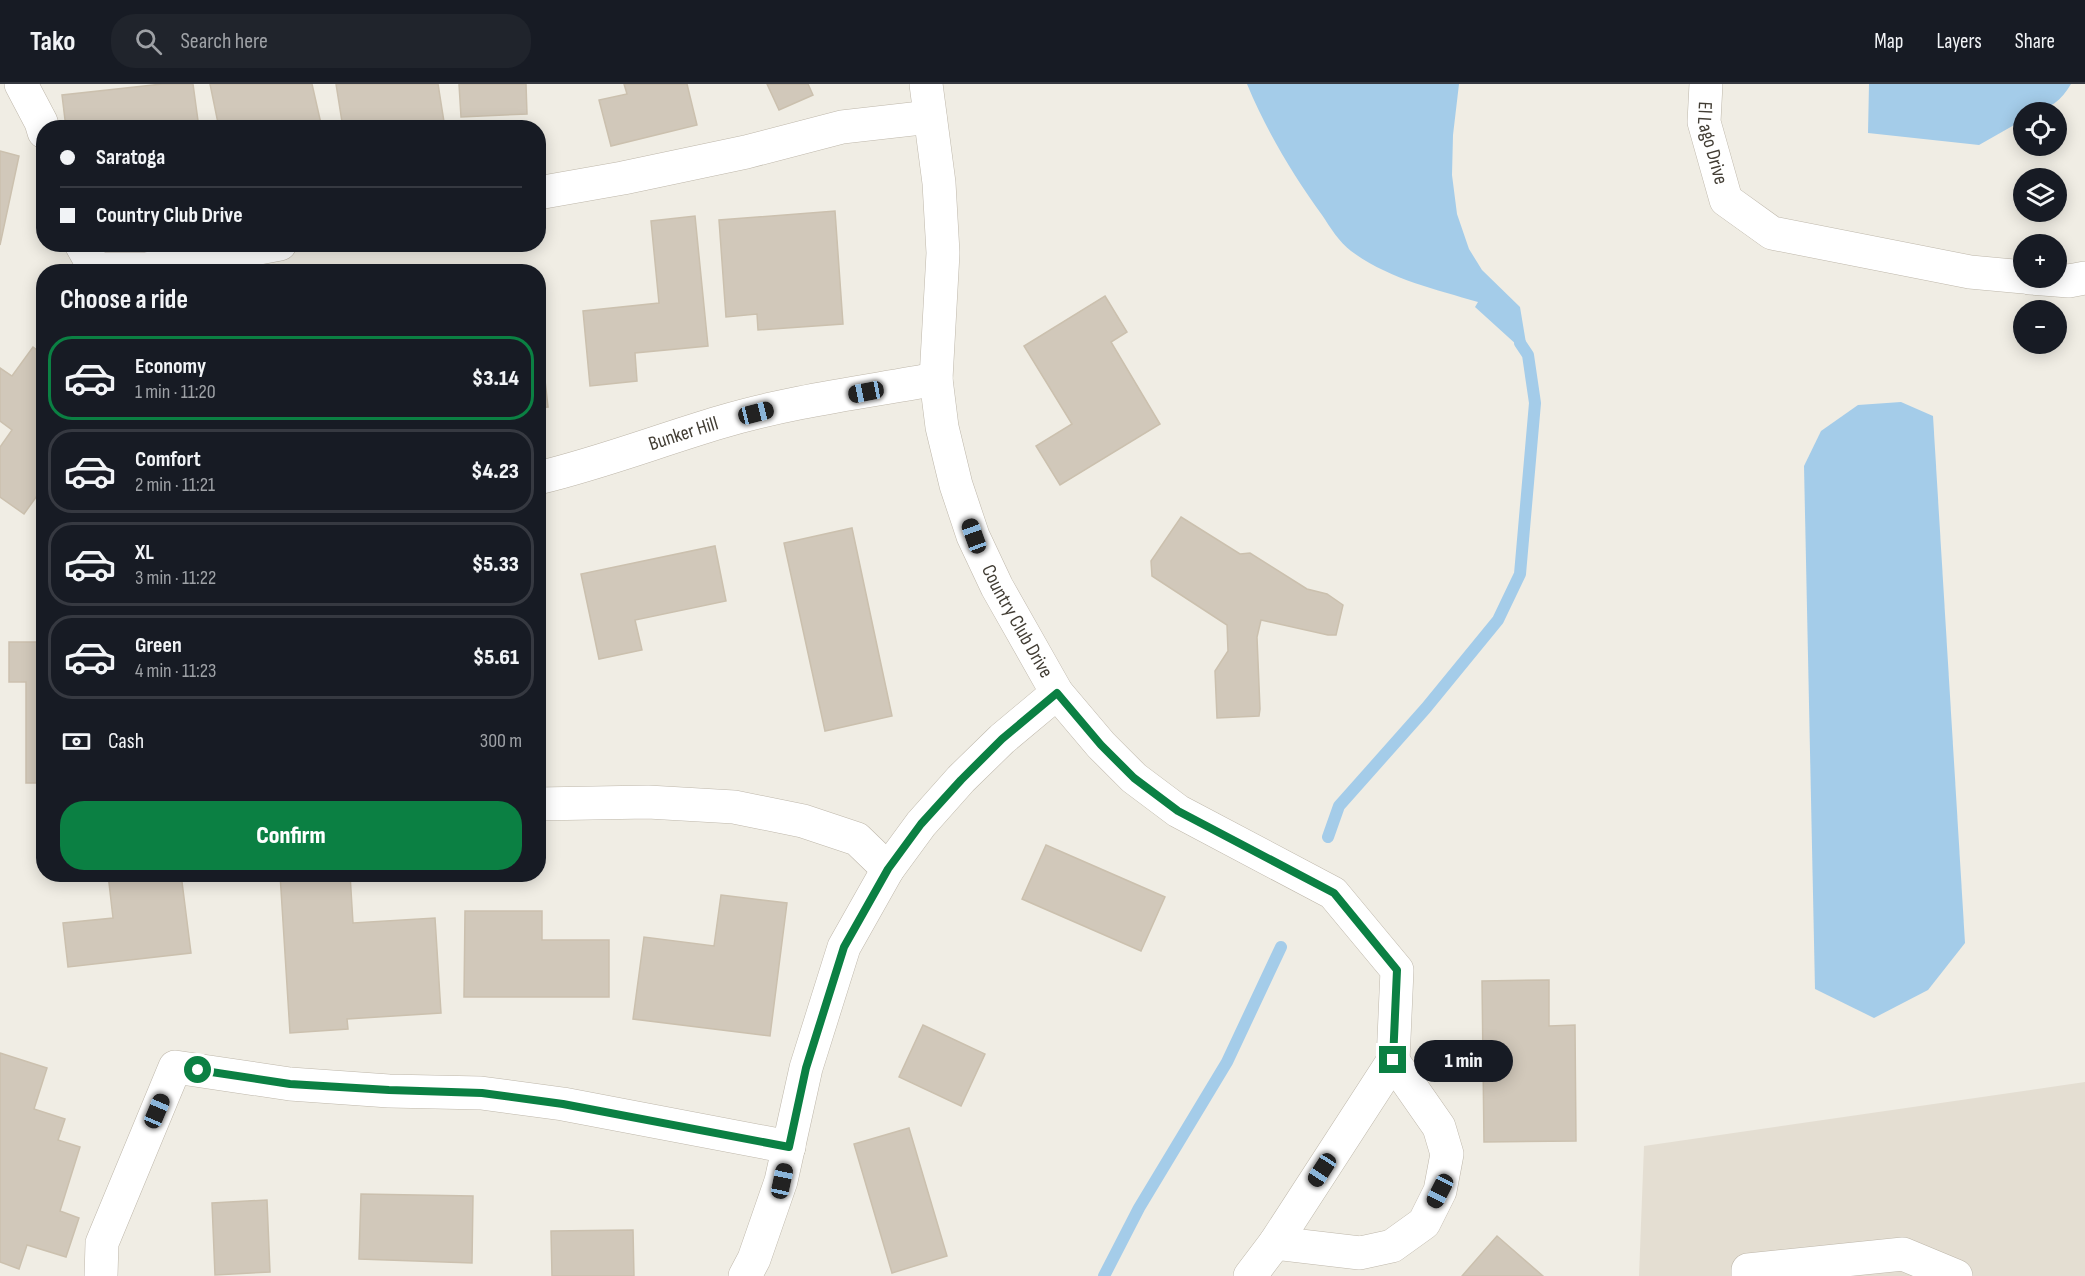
<!DOCTYPE html>
<meta charset="utf-8">
<style>
:root{--surface:#171b24;--page:#20242c;--text:#f1f3f6;--muted:#9ea1a6;--line:#363941;--accent:#0b8043}
body{margin:0;font-family:"Sofia Sans Condensed",sans-serif;background:var(--page);color:var(--text);height:100vh;display:flex;flex-direction:column;font-size:22px;white-space:nowrap}
*{box-sizing:border-box;margin:0}
p{font-size:20px;color:var(--muted)}
.icon{flex:none;width:33px;height:33px;fill:none;stroke:currentColor;stroke-width:2;stroke-linecap:round;stroke-linejoin:round}
.map{position:relative;flex:1;overflow:hidden}
.side{position:absolute;left:36px;top:180px;width:510px;height:618px;display:flex;flex-direction:column;background:var(--surface);border-radius:24px;box-shadow:0 3px 15px #0003}
.side>*{flex:none}
.guide{position:absolute;left:36px;top:36px;width:510px;height:132px;border-radius:24px;box-shadow:0 3px 15px #0003;display:grid;align-content:center;height:132px;padding:0 24px;background:var(--surface)}
.buttons{position:absolute;left:2013px;top:18px;display:grid;gap:12px}
.buttons a{display:grid;place-items:center;width:54px;height:54px;border-radius:50%;background:var(--surface);box-shadow:0 3px 15px #0003;font-size:30px}
.end{position:absolute;width:27px;height:27px;margin:-14px;border:8px solid #0b8043;background:#fff;box-shadow:0 0 0 3px #fff}
.from{border-radius:50%}
.bubble{position:absolute;height:42px;border-radius:21px;background:var(--surface);box-shadow:0 3px 15px #0003;font-size:20px;font-weight:800;line-height:42px;text-align:center}
.car{position:absolute;width:18px;height:36px;margin:-18px -9px;border-radius:8px;box-shadow:0 0 4px 2px #0007;background:linear-gradient(#222 24%,#8ab4d8 0 40%,#222 0 76%,#8ab4d8 0 86%,#222 0)}
.guide b{display:flex;align-items:center;gap:21px;height:57px;font-size:22px}
.guide b+b{border-top:2px solid var(--line)}
.guide i{width:15px;height:15px;background:var(--text)}
ul{padding:0;list-style:none}
li{display:flex;align-items:center;gap:18px;height:84px;margin:0 12px 9px;padding:0 12px;border:3px solid var(--line);border-radius:24px}
li div{flex:1}
li b{display:block;font-size:22px}
li em{font-style:normal;font-weight:800}
li.on{border-color:var(--accent)}
li>.icon{width:54px;height:54px;stroke-width:1.5}
h2{padding:0 24px;font-size:27px;line-height:72px}
.pay{display:flex;align-items:center;gap:15px;height:66px;padding:0 24px;font-size:22px}
.pay p{margin-inline-start:auto}
.cta{display:flex;gap:12px;margin-top:auto;padding:12px 24px}
.cta a{flex:1;height:69px;border-radius:24px;background:var(--accent);color:#fff;font-size:24px;font-weight:800;line-height:69px;text-align:center}
header{display:flex;align-items:center;gap:36px;box-sizing:border-box;height:84px;padding:0 30px;background:var(--surface);border-bottom:2px solid var(--line)}
header strong{font-size:28px}
nav{display:flex;gap:33px;margin-inline-start:auto;font-size:21px}
.search{width:420px;height:54px;background:var(--page);display:flex;align-items:center;gap:15px;box-sizing:border-box;padding:0 21px;border-radius:24px;color:var(--muted);font-size:22px}
.map>svg:first-child{display:block}
.residential{fill:#e4ded2}
.water{fill:#a4cce9}
.lines{fill:none;stroke-linecap:round;stroke-linejoin:round}
.stream{stroke:#a4cce9;stroke-width:12}
.building{fill:#d1c8ba;stroke:#cbc0ae;stroke-width:1.5}
.minor-casing{stroke:#beb7aa;stroke-width:34}
.minor{stroke:#fff;stroke-width:33}
.route{stroke:#0b8043;stroke-width:8}
.labels{text-anchor:middle;dominant-baseline:central;stroke-width:6;stroke-linejoin:round;paint-order:stroke}
.street-label{font-size:20px;fill:#423d34;stroke:#fff}
</style>
<header>
<strong>Tako</strong>
<div class="search"><svg class="icon" aria-label="search" viewBox="0 0 24 24"><circle cx="10" cy="10" r="6"/><path d="M15 15l6 6"/></svg>Search here</div>
<nav><a>Map</a><a>Layers</a><a>Share</a></nav>
</header>
<div class="map">
<svg width="2085" height="1192" viewBox="0 0 2085 1192">
<rect width="100%" height="100%" fill="#f0ede4"/>
<polygon class="residential" points="2085,998 2085,1192 1639,1192 1644,1062"/>
<g class="water">
<path d="M1247,0H1459L1453,51L1452,91L1457,130L1469,165L1482,186L1520,223L1528,271L1475,223L1478,218C1434,205 1389,195 1351,167C1339,158 1330,143 1322,131C1293,91 1266,46 1247,0Z"/>
<path d="M1869,0H2071C2060,19 2046,28 2024,28L2023,36L1979,61L1868,49Z"/>
<polygon points="1901,318 1933,332 1965,859 1928,906 1874,934 1815,905 1804,382 1821,347 1858,321"/>
</g>
<g class="lines">
<g class="stream">
<polyline points="1328,753 1339,722 1426,624 1498,536 1520,490 1535,319 1528,271 1520,259"/>
<polyline points="1104,1192 1139,1124 1227,978 1281,863"/>
</g>
</g>
<g class="building">
<polygon points="162,0 193,0 199,44 66,44 62,11"/>
<polygon points="210,0 312,0 322,44 219,44"/>
<polygon points="336,0 438,0 445,44 343,44"/>
<polygon points="459,0 526,0 527,30 461,33"/>
<polygon points="624,0 687,0 697,41 611,62 599,16 627,10"/>
<polygon points="767,0 808,0 813,11 779,26"/>
<polygon points="0,67 19,72 0,161"/>
<polygon points="835,127 843,240 758,246 757,230 726,233 719,136"/>
<polygon points="695,132 708,262 635,269 637,297 590,302 583,227 659,219 651,137"/>
<polygon points="1105,212 1127,248 1111,258 1160,340 1060,401 1036,362 1072,340 1024,262"/>
<polygon points="538,234 548,323 538,324"/>
<polygon points="33,263 44,271 44,402 24,430 0,413 0,363 12,346 0,337 0,284 12,292"/>
<polygon points="1181,433 1240,470 1250,469 1307,505 1327,510 1343,521 1336,551 1328,551 1261,536 1257,553 1260,625 1259,632 1217,634 1215,587 1228,567 1227,541 1152,492 1151,477"/>
<polygon points="852,444 892,632 825,647 784,459"/>
<polygon points="715,462 726,517 635,536 642,566 599,575 581,490"/>
<polygon points="9,558 44,558 44,699 26,699 26,598 9,598"/>
<polygon points="1046,761 1165,813 1141,867 1022,815"/>
<polygon points="108,790 181,790 191,869 68,883 63,839 113,834"/>
<polygon points="280,790 350,790 353,839 435,834 441,929 347,935 348,945 290,949"/>
<polygon points="721,811 787,819 770,952 633,935 644,853 714,862"/>
<polygon points="465,827 542,827 542,856 609,856 609,913 464,913"/>
<polygon points="1549,896 1549,942 1575,941 1576,1057 1484,1058 1482,897"/>
<polygon points="923,941 985,970 961,1022 899,993"/>
<polygon points="0,969 47,984 34,1025 65,1035 58,1056 80,1063 60,1127 79,1134 66,1173 27,1161 19,1185 0,1178"/>
<polygon points="909,1044 947,1172 892,1189 854,1060"/>
<polygon points="361,1110 473,1112 472,1179 359,1175"/>
<polygon points="267,1116 270,1188 215,1191 212,1119"/>
<polygon points="633,1146 634,1192 552,1192 551,1147"/>
<polygon points="1497,1152 1543,1192 1462,1192"/>
</g>
<g class="lines">
<g class="minor-casing">
<g id="minor">
<polyline points="21,0 41,38 44,48"/>
<path id="s1" d="M926,0L939,99L943,169L936,295L942,343L956,401L973,452L997,503L1057,609L1101,661L1134,694L1178,727L1333,809L1397,886L1393,977L1275,1159L1250,1192"/>
<path id="s2" d="M1706,0L1704,38L1726,116L1772,149L1970,188L2024,193"/>
<polyline points="538,109 623,94 746,68 842,43 930,33"/>
<polyline points="81,160 95,185 146,185 280,160"/>
<polyline points="2030,194 2069,197 2085,194"/>
<path id="s3" d="M538,394C601,379 660,356 721,338C791,317 865,308 936,295"/>
<polyline points="538,720 648,718 734,723 803,737 857,755 888,785"/>
<polyline points="1275,1159 1360,1169 1392,1162 1424,1139 1440,1107 1447,1070 1439,1043 1393,977"/>
<polyline points="101,1192 102,1159 175,983 290,1000 389,1007 481,1009 563,1020 789,1063"/>
<polyline points="745,1192 754,1175 781,1097 806,984 844,863 888,785 921,740 961,695 1002,655 1057,609"/>
<polyline points="1748,1192 1748,1186 1903,1170 1956,1192"/>
</g>
</g>
<use href="#minor" class="minor"/>
</g>
<g class="lines">
<polyline class="route" points="198,986 290,1000 389,1006 482,1009 563,1020 789,1063 806,984 844,863 888,785 921,740 961,696 1002,655 1057,609 1101,661 1134,694 1178,727 1334,809 1397,886 1393,976"/>
</g>
<g class="labels">
<g class="street-label">
<text stroke="none"><textPath href="#s2" startOffset="60">El Lago Drive</textPath></text>
<text stroke="none"><textPath href="#s3" startOffset="152">Bunker Hill</textPath></text>
<text stroke="none"><textPath href="#s1" startOffset="554">Country Club Drive</textPath></text>
</g>
</g>
</svg>
<div class="buttons">
<a><svg class="icon" aria-label="locate" viewBox="0 0 24 24"><circle cx="12" cy="12" r="6"/><path d="M12 2v4M12 18v4M2 12h4M18 12h4"/></svg></a>
<a><svg class="icon" aria-label="layers" viewBox="0 0 24 24"><path d="M12 4l9 5-9 5-9-5zM3 14l9 5 9-5"/></svg></a>
<a>+</a>
<a>−</a>
</div>
<i class="end from" style="left:198px;top:986px"></i>
<i class="end" style="left:1393px;top:976px"></i>
<div class="bubble" style="left:1414px;top:956px;width:99px">1 min</div>
<i class="car" style="left:866px;top:308px;rotate:259deg"></i>
<i class="car" style="left:756px;top:329px;rotate:76deg"></i>
<i class="car" style="left:974px;top:452px;rotate:340deg"></i>
<i class="car" style="left:157px;top:1027px;rotate:23deg"></i>
<i class="car" style="left:1322px;top:1086px;rotate:213deg"></i>
<i class="car" style="left:782px;top:1097px;rotate:12deg"></i>
<i class="car" style="left:1440px;top:1107px;rotate:207deg"></i>
<div class="guide">
<b><i class="from"></i>Saratoga</b>
<b><i></i>Country Club Drive</b>
</div>
<section class="side">
<h2>Choose a ride</h2>
<ul>
<li class="on"><svg class="icon" aria-label="car" viewBox="0 0 24 24"><path d="M5 17H2v-5l4-1 3-4h7l3 4 3 1v5h-3M9 17h6M6 11h13"/><circle cx="7" cy="17" r="2"/><circle cx="17" cy="17" r="2"/></svg><div><b>Economy</b><p>1 min · 11:20</p></div><em>$3.14</em></li>
<li><svg class="icon" aria-label="car" viewBox="0 0 24 24"><path d="M5 17H2v-5l4-1 3-4h7l3 4 3 1v5h-3M9 17h6M6 11h13"/><circle cx="7" cy="17" r="2"/><circle cx="17" cy="17" r="2"/></svg><div><b>Comfort</b><p>2 min · 11:21</p></div><em>$4.23</em></li>
<li><svg class="icon" aria-label="car" viewBox="0 0 24 24"><path d="M5 17H2v-5l4-1 3-4h7l3 4 3 1v5h-3M9 17h6M6 11h13"/><circle cx="7" cy="17" r="2"/><circle cx="17" cy="17" r="2"/></svg><div><b>XL</b><p>3 min · 11:22</p></div><em>$5.33</em></li>
<li><svg class="icon" aria-label="car" viewBox="0 0 24 24"><path d="M5 17H2v-5l4-1 3-4h7l3 4 3 1v5h-3M9 17h6M6 11h13"/><circle cx="7" cy="17" r="2"/><circle cx="17" cy="17" r="2"/></svg><div><b>Green</b><p>4 min · 11:23</p></div><em>$5.61</em></li>
</ul>
<div class="pay"><svg class="icon" aria-label="cash" viewBox="0 0 24 24"><path d="M3 7h18v10H3z"/><circle cx="12" cy="12" r="2"/></svg>Cash<p>300 m</p></div>
<div class="cta"><a>Confirm</a></div>
</section>
</div>
